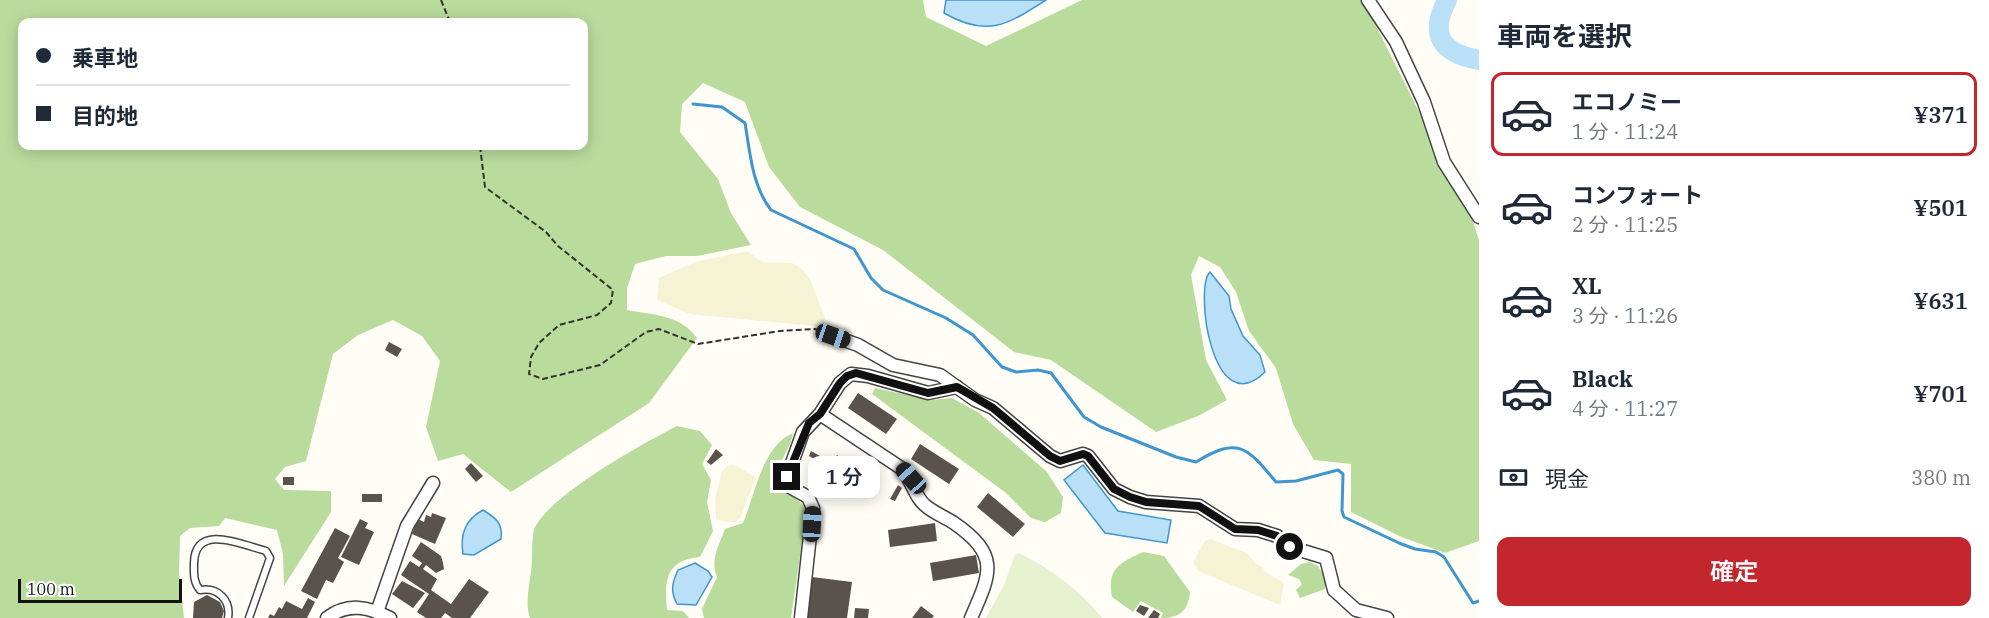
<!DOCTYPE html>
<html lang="ja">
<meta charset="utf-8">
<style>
:root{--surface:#fff;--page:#f6f6f7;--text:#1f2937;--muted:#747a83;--line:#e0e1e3;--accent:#c4262e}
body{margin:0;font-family:"IBM Plex Serif","Noto Sans JP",serif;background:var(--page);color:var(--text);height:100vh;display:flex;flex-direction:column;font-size:22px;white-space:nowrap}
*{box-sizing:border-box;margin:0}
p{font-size:20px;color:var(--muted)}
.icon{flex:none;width:33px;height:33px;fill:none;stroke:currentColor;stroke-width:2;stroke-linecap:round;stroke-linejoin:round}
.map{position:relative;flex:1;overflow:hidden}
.side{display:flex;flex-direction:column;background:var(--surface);width:510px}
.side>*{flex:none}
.top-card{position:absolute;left:18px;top:18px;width:570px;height:132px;border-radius:12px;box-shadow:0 3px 15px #0003;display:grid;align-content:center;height:132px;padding:0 18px;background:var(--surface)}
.scale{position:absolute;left:18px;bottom:15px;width:164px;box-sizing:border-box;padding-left:6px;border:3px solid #111;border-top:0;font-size:16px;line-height:21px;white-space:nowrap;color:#111;-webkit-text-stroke:4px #fff;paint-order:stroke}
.end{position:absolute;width:27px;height:27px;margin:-14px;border:8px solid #111;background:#fff;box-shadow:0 0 0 3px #fff}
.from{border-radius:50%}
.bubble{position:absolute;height:42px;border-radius:12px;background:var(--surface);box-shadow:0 3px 15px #0003;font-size:20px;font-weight:600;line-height:42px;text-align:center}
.car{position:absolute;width:18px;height:36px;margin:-18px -9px;border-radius:8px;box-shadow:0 0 4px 2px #0007;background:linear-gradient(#222 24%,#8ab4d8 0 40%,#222 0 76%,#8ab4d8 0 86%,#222 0)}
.top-card b{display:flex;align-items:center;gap:21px;height:57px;font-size:22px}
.top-card b+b{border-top:2px solid var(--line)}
.top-card i{width:15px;height:15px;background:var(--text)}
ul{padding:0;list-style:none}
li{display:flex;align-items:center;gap:18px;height:84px;margin:0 12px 9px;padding:0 6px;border:3px solid transparent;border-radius:12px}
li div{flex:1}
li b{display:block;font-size:22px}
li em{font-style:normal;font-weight:600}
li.selected{border-color:var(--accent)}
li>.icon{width:54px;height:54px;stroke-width:1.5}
h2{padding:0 18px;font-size:27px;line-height:72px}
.pay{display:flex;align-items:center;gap:15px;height:66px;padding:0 18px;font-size:22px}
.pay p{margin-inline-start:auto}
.action{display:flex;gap:12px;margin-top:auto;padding:12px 18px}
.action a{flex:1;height:69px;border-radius:12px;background:var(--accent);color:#fff;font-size:24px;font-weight:600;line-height:69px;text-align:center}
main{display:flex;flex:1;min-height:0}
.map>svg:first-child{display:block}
.farmland{fill:#f6f3d4}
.forest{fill:#b9dc9c;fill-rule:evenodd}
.pitch{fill:#e6f2cf}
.water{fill:#b9e0f7;stroke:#3f96cf;stroke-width:1.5}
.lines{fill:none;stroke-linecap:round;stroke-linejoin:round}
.stream{stroke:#3f96cf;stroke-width:3}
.river{stroke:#b9e0f7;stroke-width:20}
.building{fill:#5a524d}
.lane-casing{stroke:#444;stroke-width:9}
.street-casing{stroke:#444;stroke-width:15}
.path{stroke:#333;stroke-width:2;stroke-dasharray:6 3;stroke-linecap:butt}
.lane{stroke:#fff;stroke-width:6}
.street{stroke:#fff;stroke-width:12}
.route{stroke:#111;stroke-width:8}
</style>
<main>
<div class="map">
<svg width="1479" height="618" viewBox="0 0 1479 618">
<rect width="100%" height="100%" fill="#fffdf5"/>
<g class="farmland">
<polygon points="747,251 762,262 792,263 801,268 810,279 825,318 824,327 690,314 657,300 659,278 695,262"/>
<polygon points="731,465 737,466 756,478 740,518 735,522 726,522 716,519 715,499 722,472 726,467"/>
<polygon points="1210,539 1247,553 1256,564 1263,567 1264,571 1284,583 1280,605 1198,571 1193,562 1205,541"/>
</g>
<g class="forest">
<path d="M0,0H923L926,17L986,46L1082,0H1363L1470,213L1479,240V541L1445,553L1399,536L1351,512V464L1314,460L1293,424L1276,368L1249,331L1236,292L1220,267L1199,256L1191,275L1206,360L1227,400L1198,416L1156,432L1051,360L1014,352L883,250L800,207L769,167L745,102L703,83L682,104L680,132L718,179L731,213L751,245L697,256H666L635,264L627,288V310C654,315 681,315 697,338L649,403L511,492L463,454L438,461L426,427L440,361L422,336L393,320L358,335L333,354L306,461L285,467L275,479L284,490L331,491V512L284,586L283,554L277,530L225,518L219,526L190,528L180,536L179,573L184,618H0ZM22,22H584V146H22Z"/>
<polygon points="875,388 931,400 952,398 979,413 1047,472 1063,497 1061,513 1045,522 1031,518 1006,493 872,394"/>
<path d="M677,426L700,431L712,445L702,464L711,480L707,502L713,531L700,557C666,560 664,580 667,610L683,611L689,618H530C525,605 529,586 531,572C533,562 531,535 535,527C553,493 642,444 677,426Z"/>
<path d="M793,433C790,452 775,463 778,484L807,508L791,618H704L702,609L717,577C710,560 719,545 725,529L743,523C755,495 762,446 793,433Z"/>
<path d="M1143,552L1164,556L1190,592C1188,611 1180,618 1161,618L1163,613L1141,601L1133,612L1112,597C1107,569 1119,563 1143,552Z"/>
<polygon points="1310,562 1318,566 1326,579 1325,589 1300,598 1296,590 1302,584 1299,579 1288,575 1301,564"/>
</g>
<path class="pitch" d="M1019,553C1051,569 1079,589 1102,618H986L1004,585L1015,555Z"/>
<g class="water">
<path d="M946,0H1046C1007,25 987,38 944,13Z"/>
<path d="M1210,272L1229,296L1231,309L1243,336L1260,355L1265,372C1212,424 1194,287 1210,272Z"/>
<polygon points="1083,465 1118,511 1171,520 1167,543 1105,533 1064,480"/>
<path d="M483,510C496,518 503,523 501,539L474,555L463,554C460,534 465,520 483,510Z"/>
<path d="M695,563L708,571L712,577L696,605L677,604C670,591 672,583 678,570Z"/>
</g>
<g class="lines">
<path class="stream" d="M693,104L722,107L745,123C750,152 752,186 771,210L854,249L871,278L883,290L946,318L973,335L1002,367L1016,372L1038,370L1051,373L1084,417L1101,427L1176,457L1196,462C1238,436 1247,447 1276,482L1296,481L1338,470L1343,474L1342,511L1344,517L1399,543L1415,549L1436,552L1444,557L1473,603L1479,601"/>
<path class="river" d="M1447,0C1429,35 1441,53 1479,60"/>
</g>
<g class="building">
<polygon points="389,342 402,349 397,357 385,350"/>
<polygon points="858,393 897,419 886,434 848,408"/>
<polygon points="920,444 959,469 949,484 911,459"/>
<polygon points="716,449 723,455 711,465 707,462"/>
<polygon points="811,451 820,456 818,461 809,456"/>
<polygon points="837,455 874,481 864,496 827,470"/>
<polygon points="471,463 483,476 476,482 465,469"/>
<rect x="283" y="477" width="11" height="8"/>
<polygon points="898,485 902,488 895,501 890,499"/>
<polygon points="988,493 1025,524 1013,537 977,507"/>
<rect x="362" y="494" width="20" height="8"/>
<polygon points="432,513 446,518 435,544 412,534 418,519 424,522 426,515 431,517"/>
<polygon points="360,519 368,523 365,528 374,532 359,565 341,557"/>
<polygon points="935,523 937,541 890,547 888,530"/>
<polygon points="335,528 350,536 338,558 344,562 333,583 326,580 317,599 301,591"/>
<polygon points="421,542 441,556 443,563 444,569 436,573 426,565 423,569 437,579 431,590 451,604 469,579 489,592 470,618 452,618 445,613 441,618 426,618 417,612 429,594 401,575 410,561 419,567 422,563 412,556"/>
<polygon points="976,555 979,573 933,581 930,563"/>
<polygon points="812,577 852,582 847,618 806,618"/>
<polygon points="402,581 425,593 413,608 392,594"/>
<polygon points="207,595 220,602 224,611 222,618 193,618 194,602"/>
<polygon points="308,598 315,602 307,618 268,618 270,614 274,616 279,607 282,609 286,601 302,609"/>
<polygon points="1140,605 1149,608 1144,616 1136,611"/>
<polygon points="921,606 934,616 932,618 912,618"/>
<polygon points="855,608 869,609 868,618 854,618"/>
<polygon points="1154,610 1160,614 1158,618 1148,618"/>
</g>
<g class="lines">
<g class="lane-casing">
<path id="lane" d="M228,618C231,600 218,587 200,590C193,582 194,573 194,563C195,522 243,545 266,551L270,558L249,618"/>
</g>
<g class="street-casing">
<g id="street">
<polyline points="1368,0 1396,42 1424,102 1444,162 1479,217"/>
<polyline points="833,336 858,345 893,365 940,375 975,400 993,408 1050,456 1060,461 1083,454 1088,456 1114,489 1130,497 1146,502 1199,506 1235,529 1258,530 1277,536 1290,547 1326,558 1334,590 1356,610 1387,618"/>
<path d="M820,414L901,468C912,480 915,498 926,506C934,513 945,517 954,523C1000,555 991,573 971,618"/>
<polyline points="377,612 407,526 433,483"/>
<path d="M327,618C348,602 369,607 390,618"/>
<polyline points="801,618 813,508 808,497 790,487 787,477 803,432 820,414 840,383 851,374 868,376 928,393 957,387"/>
</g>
</g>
<g class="path">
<polyline points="441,0 450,22"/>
<polyline points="480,146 485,187 546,232 558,246 613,290 611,303 597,315 559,325 539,343 531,357 529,374 543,379 600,365 646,332 659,329 698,344 780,331 815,329 824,333"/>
</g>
<use href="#lane" class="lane"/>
<use href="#street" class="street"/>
</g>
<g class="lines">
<polyline class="route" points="787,477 809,423 820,414 840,383 847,376 856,373 928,393 957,387 993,408 1050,456 1060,461 1083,454 1088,456 1114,489 1130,497 1146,502 1199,506 1235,529 1258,530 1277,536 1290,547"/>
</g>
</svg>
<div class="scale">100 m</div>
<i class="end from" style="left:1290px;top:547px"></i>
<i class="end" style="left:787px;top:477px"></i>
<div class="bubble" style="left:808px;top:456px;width:72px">1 分</div>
<i class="car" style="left:833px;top:336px;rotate:109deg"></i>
<i class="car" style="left:911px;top:478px;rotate:318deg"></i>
<i class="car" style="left:812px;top:524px;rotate:3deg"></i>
<div class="top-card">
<b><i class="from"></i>乗車地</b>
<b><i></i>目的地</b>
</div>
</div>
<section class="side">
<h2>車両を選択</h2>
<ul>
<li class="selected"><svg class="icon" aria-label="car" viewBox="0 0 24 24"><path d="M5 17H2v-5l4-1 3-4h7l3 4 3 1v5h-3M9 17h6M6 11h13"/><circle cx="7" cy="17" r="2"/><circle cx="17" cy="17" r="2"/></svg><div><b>エコノミー</b><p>1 分 · 11:24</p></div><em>¥371</em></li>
<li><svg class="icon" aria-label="car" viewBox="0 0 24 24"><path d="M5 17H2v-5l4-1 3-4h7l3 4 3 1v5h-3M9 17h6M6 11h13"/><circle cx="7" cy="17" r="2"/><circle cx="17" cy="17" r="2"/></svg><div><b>コンフォート</b><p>2 分 · 11:25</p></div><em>¥501</em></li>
<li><svg class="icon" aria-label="car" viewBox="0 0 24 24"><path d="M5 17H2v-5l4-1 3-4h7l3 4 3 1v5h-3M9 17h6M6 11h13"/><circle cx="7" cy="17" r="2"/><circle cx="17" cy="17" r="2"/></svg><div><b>XL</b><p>3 分 · 11:26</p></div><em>¥631</em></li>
<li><svg class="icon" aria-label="car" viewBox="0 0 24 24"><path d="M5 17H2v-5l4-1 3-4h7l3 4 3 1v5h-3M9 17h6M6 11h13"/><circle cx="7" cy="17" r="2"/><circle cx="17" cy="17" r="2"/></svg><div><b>Black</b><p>4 分 · 11:27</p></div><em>¥701</em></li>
</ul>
<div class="pay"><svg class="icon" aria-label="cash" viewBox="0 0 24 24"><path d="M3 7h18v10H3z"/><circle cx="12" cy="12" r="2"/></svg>現金<p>380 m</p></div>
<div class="action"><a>確定</a></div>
</section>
</main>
